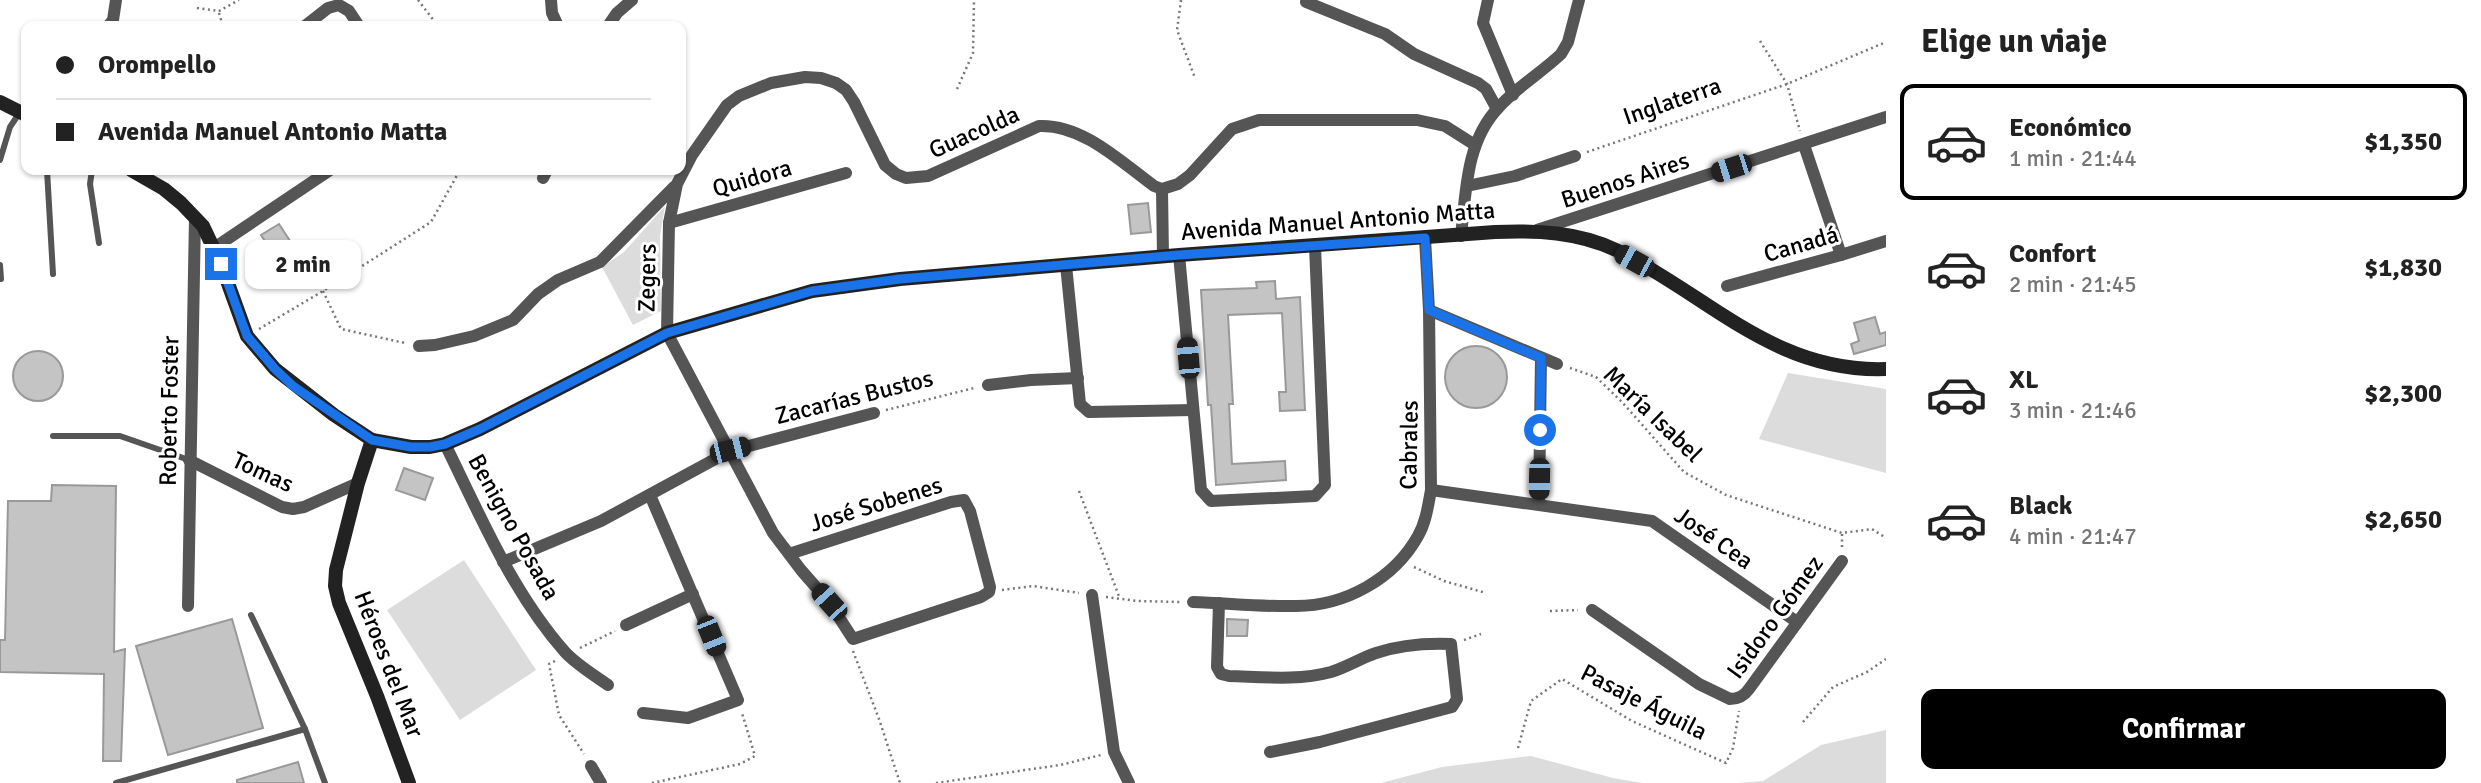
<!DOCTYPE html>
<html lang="es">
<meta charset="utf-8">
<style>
:root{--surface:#fff;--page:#f6f6f6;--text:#222;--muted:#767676;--line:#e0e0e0;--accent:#000}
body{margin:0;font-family:Signika,sans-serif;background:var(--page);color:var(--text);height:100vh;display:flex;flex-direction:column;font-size:26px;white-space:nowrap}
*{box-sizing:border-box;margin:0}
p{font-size:23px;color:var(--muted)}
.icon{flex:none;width:38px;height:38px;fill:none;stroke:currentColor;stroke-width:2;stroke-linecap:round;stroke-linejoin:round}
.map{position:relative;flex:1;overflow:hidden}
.drawer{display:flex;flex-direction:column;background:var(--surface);width:595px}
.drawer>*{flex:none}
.top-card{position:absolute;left:21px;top:21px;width:665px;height:154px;border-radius:14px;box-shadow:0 2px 5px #0004;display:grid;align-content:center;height:154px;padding:0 35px;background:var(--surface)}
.end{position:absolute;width:32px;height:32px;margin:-16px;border:9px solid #1a73e8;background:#fff;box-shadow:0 0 0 4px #fff}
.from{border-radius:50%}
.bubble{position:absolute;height:49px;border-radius:14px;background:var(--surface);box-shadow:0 2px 5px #0004;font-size:23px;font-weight:700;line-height:49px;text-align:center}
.car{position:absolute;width:21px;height:42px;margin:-21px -10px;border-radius:9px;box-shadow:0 0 5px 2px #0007;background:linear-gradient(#222 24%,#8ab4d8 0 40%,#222 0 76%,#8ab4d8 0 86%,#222 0)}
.top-card b{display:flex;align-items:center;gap:24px;height:66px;font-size:26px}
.top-card b+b{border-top:2px solid var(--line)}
.top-card i{width:18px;height:18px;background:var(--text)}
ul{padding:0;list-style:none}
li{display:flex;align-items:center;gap:21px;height:116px;margin:0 14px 10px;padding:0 21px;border:4px solid transparent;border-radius:14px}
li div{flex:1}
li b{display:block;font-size:26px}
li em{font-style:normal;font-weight:700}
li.active{border-color:var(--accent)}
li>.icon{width:63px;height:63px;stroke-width:1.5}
h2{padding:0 35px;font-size:32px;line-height:84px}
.button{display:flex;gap:14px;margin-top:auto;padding:14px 35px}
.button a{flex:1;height:80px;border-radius:14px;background:var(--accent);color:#fff;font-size:28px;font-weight:700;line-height:80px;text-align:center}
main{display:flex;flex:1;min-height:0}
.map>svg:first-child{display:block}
.green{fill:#dcdcdc}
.building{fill:#c4c4c4;stroke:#999;stroke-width:2}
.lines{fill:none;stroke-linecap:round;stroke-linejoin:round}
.path{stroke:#777;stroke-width:2.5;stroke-dasharray:2 3.5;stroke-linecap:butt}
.lane{stroke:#555;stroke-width:6}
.street{stroke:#555;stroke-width:12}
.secondary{stroke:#222;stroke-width:14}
.route{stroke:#1a73e8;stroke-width:9}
.labels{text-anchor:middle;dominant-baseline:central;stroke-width:6;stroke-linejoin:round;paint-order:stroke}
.street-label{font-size:24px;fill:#000;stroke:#fff}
</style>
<main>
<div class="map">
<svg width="1886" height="783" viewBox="0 0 1886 783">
<rect width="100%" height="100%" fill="#fff"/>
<g class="green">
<polygon points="665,206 660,236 661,311 633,325 602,267 624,252"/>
<polygon points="1788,373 1886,389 1886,473 1759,439"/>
<polygon points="464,560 536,670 460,720 387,610"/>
<polygon points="1886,730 1886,783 1738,783 1763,781 1821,745"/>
<polygon points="1531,756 1613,778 1642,783 1381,783 1442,767"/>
</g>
<g class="building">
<polygon points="1148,203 1151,232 1131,234 1128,205"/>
<polygon points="279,224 294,247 276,258 261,235"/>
<polygon points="1275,281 1276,299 1300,297 1305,410 1280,411 1279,392 1286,392 1282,313 1228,315 1233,404 1229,404 1232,464 1285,461 1286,480 1216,485 1211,405 1208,405 1201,290 1257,288 1256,282"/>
<polygon points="1875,317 1880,334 1886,332 1886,345 1854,354 1851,344 1859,341 1854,323"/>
<circle cx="1476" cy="377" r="31"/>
<circle cx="38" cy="376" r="25"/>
<polygon points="404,468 433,478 425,500 396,490"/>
<polygon points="52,485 116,486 114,652 125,649 121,761 103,761 104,674 0,672 0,640 5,640 8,501 51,501"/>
<polygon points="232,619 263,728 168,755 136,646"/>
<polygon points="1227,619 1248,620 1247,636 1227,636"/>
<polygon points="298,762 304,783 237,783 237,780"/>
</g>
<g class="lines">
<g class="path">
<polyline points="418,0 438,26"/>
<polyline points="1181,0 1177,30 1195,78"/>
<polyline points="197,8 219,11 239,0"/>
<polyline points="219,13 223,26"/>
<polyline points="1760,41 1787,84 1800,131"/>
<polyline points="957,89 973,53 974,0"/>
<polyline points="1587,152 1787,84 1886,42"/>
<polyline points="323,291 341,329 405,343"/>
<polyline points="259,329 323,291 431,222 460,170"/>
<polyline points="1570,368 1596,377 1622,402 1684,472 1726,495 1842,533 1872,529 1886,538"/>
<polyline points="886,410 974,388"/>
<polyline points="1079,491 1120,599"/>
<polyline points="1842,547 1842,533"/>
<polyline points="1414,567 1444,581 1486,593"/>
<polyline points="1002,590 1033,586 1079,593"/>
<polyline points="1106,597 1137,601 1180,602"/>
<polyline points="1550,611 1578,610"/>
<polyline points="1464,640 1481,634"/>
<polyline points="580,648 615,631"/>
<polyline points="853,651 879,719 900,783"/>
<polyline points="555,661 549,664 559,715 584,754"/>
<polyline points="1803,722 1833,687 1867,672 1886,659"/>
<polyline points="1518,748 1531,701 1562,679 1632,721 1726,763 1733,748 1739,711"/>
<polyline points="652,783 740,764 755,756 742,713"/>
<polyline points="936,783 1060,765 1101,755"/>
</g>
<g class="lane">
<polyline points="0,160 10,127 20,112"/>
<polyline points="47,170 53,274"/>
<polyline points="92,170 90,184 99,243"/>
<polyline points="0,265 1,279"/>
<polyline points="53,436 120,436 189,460"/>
<polyline points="251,615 305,729 325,783"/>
<polyline points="116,783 305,729"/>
</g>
<g class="street">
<polyline points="551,0 552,13 558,26"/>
<polyline points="1488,0 1483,23 1513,95"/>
<polyline points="1306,2 1385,34 1414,54 1478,83 1486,89 1497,109"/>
<polyline points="108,26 113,20 116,0"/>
<polyline points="305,26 328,8 339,5 349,11 359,26"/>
<polyline points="608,26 617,13 632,0"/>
<polyline points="1804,145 1841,255"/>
<polyline points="543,178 547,170"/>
<polyline points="1467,186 1515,176 1575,156"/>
<polyline points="1162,189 1163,257"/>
<polyline points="669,223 846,173"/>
<polyline points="1537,230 1886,117"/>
<path d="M1461,236C1466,191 1466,141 1499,107C1517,87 1541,73 1561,54L1568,42L1579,0"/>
<polyline points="214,248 330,170"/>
<polyline points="1179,255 1201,490 1211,501 1315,496 1325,485 1315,246"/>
<polyline points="1066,265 1080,404 1089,412 1193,410"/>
<polyline points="1727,286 1841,255 1886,241"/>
<polyline points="1429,310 1557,364"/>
<polyline points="419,346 435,345 474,336 513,320 538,294 558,280 600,262 674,187"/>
<polyline points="988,385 1031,380 1078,378"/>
<path d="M445,444C480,515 512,592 565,652C577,665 594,675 608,685"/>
<polyline points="189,460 282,507 293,509 304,507 358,483"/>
<polyline points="1431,490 1652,521 1797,622"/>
<polyline points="1539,503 1541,358"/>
<path d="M789,554L951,502L964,500L970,511L990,587L989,592L981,597L853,639L829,602L801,570L773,533L667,333L669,223L677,184L692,155L727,105L739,96L771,83L805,77L821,78L836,83L846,90L854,102L885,165L896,174L906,178L928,176L1039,126C1082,124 1120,161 1154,186L1162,189L1178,184L1190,175L1232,129L1259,120H1417L1445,126L1475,145"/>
<polyline points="503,562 601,521 730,451 874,413"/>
<polyline points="1092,595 1114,752 1129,783"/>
<path d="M1193,602C1227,603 1262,607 1296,606C1345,606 1394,579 1418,536C1426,522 1428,506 1431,490L1429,310L1425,238"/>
<path d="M1219,603L1217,667L1221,674L1229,676C1263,677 1298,681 1331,672C1347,667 1361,658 1376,653C1400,645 1427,643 1451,644L1457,699L1452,707L1320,742L1270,752"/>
<polyline points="188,606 195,217"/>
<path d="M1592,610L1699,684L1730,699C1739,699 1744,696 1749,689L1842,561"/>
<polyline points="626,625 693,594"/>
<polyline points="643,713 688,718 738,700 650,495"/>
<polyline points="591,766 601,783"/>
</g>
<g class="secondary">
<polyline points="0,102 26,115"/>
<path d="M131,170L164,189L181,203L203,226L221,264L247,336L275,369L334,415L372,440L411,447H430L445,444L480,429L667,333L812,291L900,279L1179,255L1495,232C1536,230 1578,232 1616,250C1708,295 1774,373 1886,369"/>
<polyline points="372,440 358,483 336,570 335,586 339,603 377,696 409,783"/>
</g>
</g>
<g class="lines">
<polyline class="route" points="221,264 247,336 275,369 293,386 372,440 411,447 430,447 445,444 480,429 667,333 812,291 900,279 1179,255 1425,238 1429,310 1541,358 1540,430"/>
</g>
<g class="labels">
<g class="street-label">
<text transform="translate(1672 101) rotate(-19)">Inglaterra</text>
<text transform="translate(974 132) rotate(-24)">Guacolda</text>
<text transform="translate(752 178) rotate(-16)">Quidora</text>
<text transform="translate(1625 180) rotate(-18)">Buenos Aires</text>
<text transform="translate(1338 221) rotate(-4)">Avenida Manuel Antonio Matta</text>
<text transform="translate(1801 244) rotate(-16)">Canadá</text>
<text transform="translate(647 278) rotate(-89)">Zegers</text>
<text transform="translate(854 397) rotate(-14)">Zacarías Bustos</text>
<text transform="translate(169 411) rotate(-89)">Roberto Foster</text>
<text transform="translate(1653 414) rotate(44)">María Isabel</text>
<text transform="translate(1409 445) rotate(-89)">Cabrales</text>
<text transform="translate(263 472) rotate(25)">Tomas</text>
<text transform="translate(876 504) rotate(-17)">José Sobenes</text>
<text transform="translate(514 527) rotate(61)">Benigno Posada</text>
<text transform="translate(1714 538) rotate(35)">José Cea</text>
<text transform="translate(1775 617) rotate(-54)">Isidoro Gómez</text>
<text transform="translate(389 664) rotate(69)">Héroes del Mar</text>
<text transform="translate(1644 702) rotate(27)">Pasaje Águila</text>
</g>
</g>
</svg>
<i class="end from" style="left:1540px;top:430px"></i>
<i class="end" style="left:221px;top:264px"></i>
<div class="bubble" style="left:245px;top:240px;width:116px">2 min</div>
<i class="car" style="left:1731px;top:168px;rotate:252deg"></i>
<i class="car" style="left:1634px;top:261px;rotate:299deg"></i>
<i class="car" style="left:1188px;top:358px;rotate:355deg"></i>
<i class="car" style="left:730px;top:450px;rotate:76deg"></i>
<i class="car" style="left:1539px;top:479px;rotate:181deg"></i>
<i class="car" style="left:829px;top:602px;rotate:318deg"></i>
<i class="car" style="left:711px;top:636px;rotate:158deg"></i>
<div class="top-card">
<b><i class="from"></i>Orompello</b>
<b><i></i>Avenida Manuel Antonio Matta</b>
</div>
</div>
<section class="drawer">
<h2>Elige un viaje</h2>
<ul>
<li class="active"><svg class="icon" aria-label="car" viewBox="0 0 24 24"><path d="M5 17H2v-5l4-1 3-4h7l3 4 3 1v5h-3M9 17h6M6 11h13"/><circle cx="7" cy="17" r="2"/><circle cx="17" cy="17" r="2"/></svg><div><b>Económico</b><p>1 min · 21:44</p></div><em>$1,350</em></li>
<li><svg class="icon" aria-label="car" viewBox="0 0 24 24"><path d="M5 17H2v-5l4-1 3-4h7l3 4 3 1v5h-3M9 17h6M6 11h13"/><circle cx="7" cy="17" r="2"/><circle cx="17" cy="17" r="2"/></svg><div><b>Confort</b><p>2 min · 21:45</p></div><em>$1,830</em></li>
<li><svg class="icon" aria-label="car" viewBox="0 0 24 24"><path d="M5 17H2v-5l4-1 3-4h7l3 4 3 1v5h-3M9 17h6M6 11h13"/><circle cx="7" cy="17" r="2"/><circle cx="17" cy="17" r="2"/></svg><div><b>XL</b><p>3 min · 21:46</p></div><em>$2,300</em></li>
<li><svg class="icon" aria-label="car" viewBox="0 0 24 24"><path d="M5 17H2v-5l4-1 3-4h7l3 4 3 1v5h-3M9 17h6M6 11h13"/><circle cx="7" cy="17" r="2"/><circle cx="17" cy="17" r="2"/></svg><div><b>Black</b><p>4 min · 21:47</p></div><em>$2,650</em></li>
</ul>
<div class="button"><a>Confirmar</a></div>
</section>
</main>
